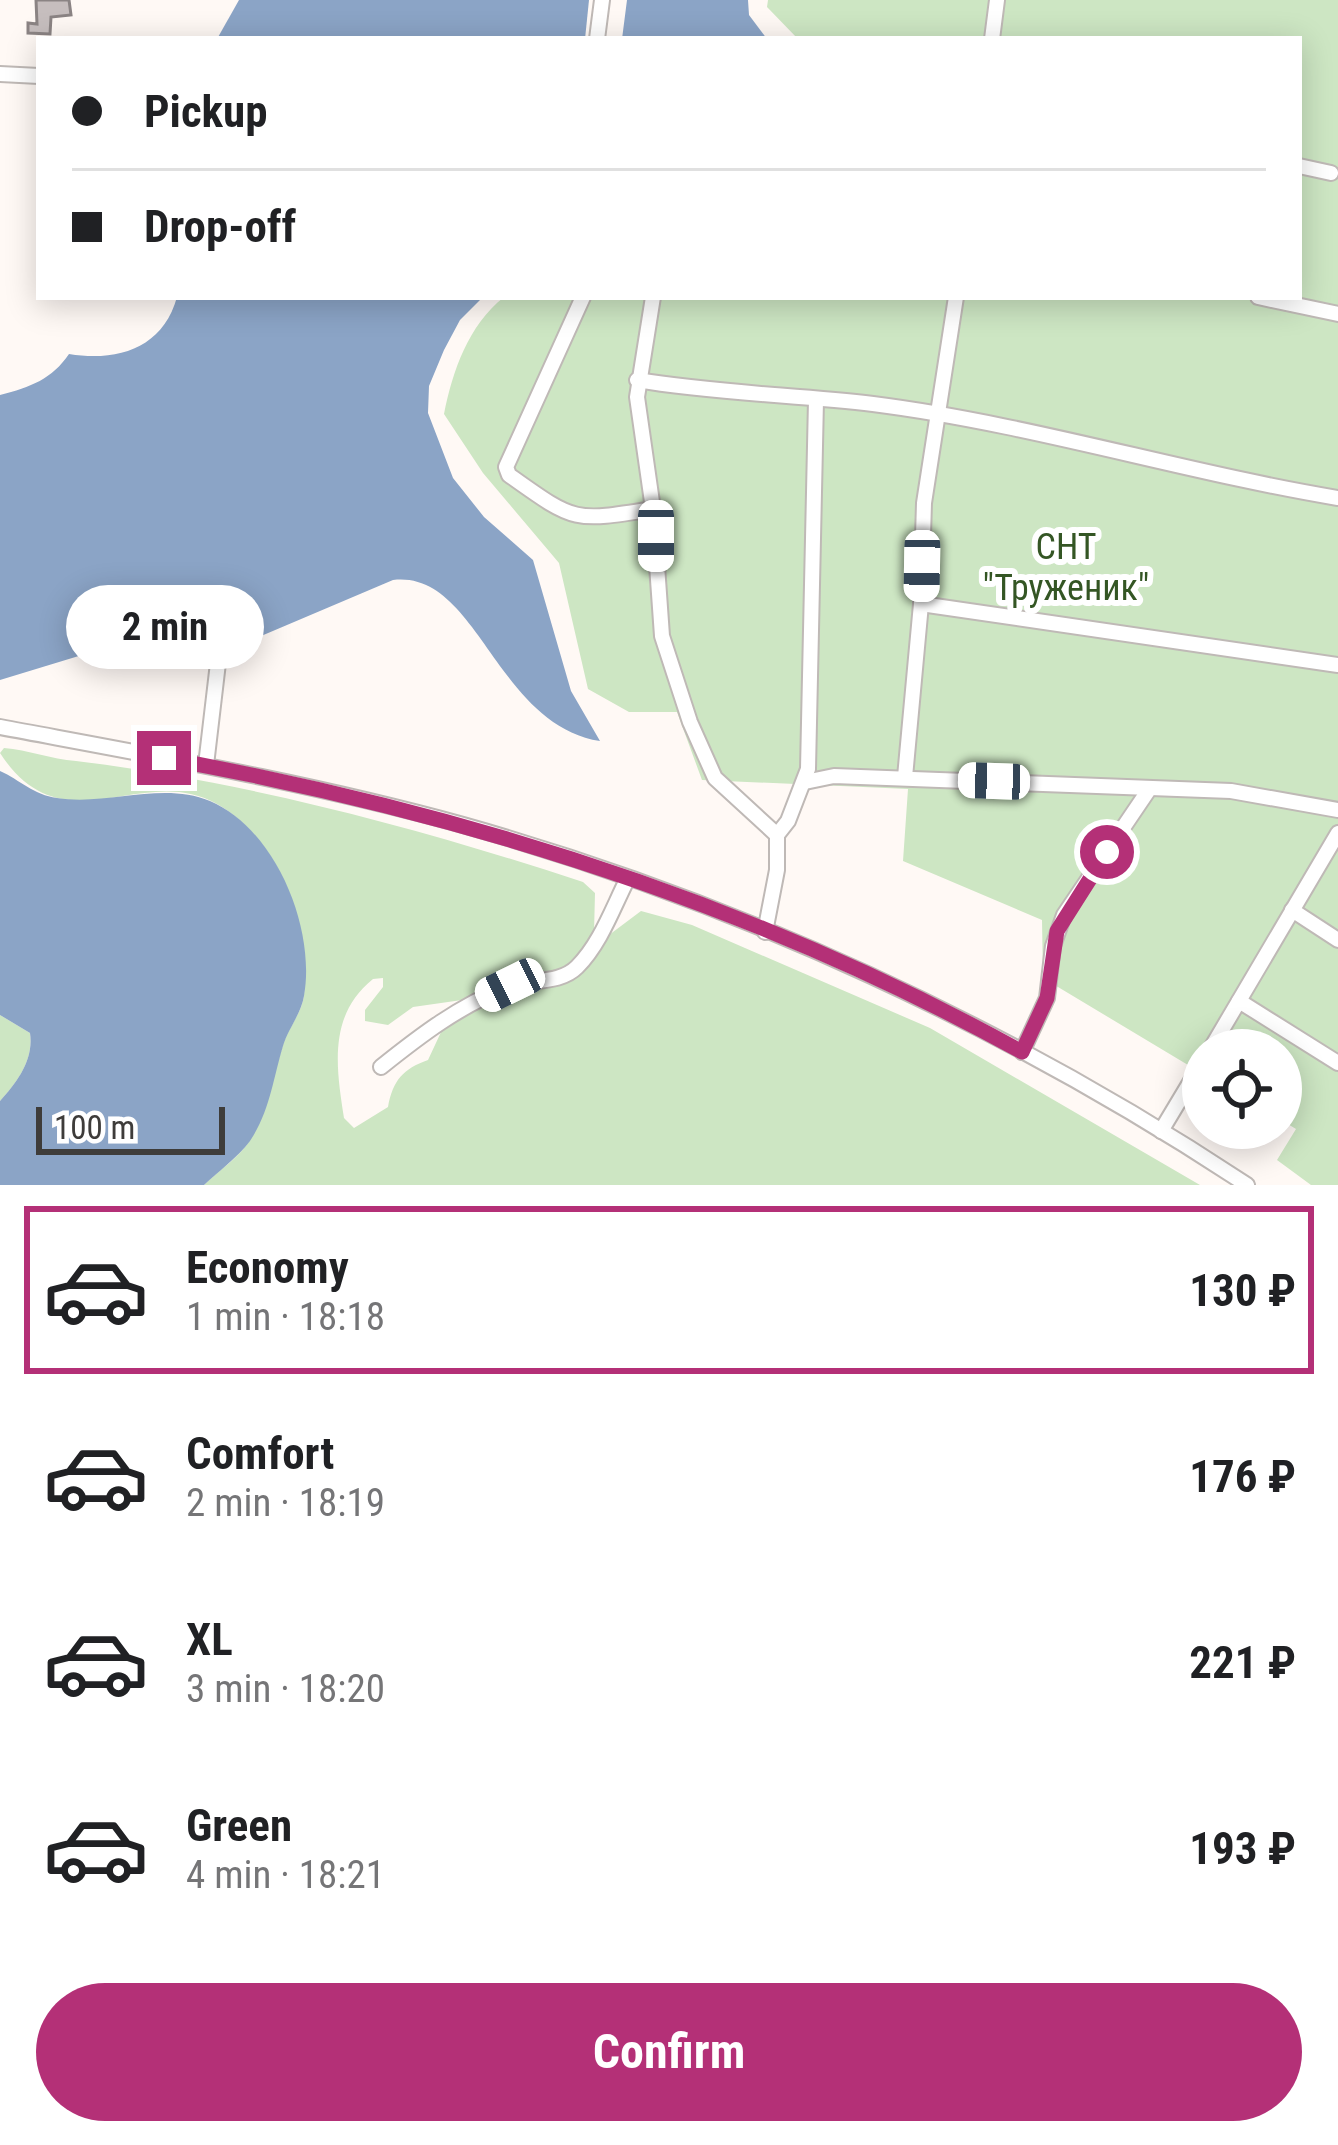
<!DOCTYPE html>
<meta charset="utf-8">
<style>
:root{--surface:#fff;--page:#f6f6f6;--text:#202124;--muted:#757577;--line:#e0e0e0;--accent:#b43077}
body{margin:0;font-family:"Roboto Condensed",sans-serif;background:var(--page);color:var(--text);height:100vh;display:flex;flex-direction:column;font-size:45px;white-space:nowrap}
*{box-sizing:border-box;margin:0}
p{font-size:39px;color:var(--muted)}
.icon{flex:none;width:66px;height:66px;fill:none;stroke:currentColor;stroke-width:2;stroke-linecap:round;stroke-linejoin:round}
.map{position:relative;height:1185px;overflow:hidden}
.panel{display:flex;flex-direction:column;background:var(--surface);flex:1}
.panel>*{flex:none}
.guide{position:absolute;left:36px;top:36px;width:1266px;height:264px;border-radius:0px;box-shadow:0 6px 30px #0003;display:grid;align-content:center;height:264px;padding:0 36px;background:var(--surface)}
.fabs{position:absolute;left:1182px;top:1029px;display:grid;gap:24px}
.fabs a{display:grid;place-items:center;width:120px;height:120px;border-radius:50%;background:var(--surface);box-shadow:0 6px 30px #0003;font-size:60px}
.scale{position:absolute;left:36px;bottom:30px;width:189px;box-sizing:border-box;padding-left:12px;border:6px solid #3e3c3a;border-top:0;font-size:33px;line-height:42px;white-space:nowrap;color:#3e3c3a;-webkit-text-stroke:9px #fff;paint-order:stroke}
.end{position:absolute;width:54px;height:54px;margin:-27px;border:15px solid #b43077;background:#fff;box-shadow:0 0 0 6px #fff}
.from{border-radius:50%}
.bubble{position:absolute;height:84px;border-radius:42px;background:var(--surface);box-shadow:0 6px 30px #0003;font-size:39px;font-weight:700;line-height:84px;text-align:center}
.car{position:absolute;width:36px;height:72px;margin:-36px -18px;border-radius:15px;box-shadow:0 0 9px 3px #0007;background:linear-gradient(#fff 24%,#345 0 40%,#fff 0 76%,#345 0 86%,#fff 0)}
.guide b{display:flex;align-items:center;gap:42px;height:114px;font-size:45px}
.guide b+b{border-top:3px solid var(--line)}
.guide i{width:30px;height:30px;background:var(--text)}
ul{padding:21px 0 0;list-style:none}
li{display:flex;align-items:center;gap:36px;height:168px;margin:0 24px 18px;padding:0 12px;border:6px solid transparent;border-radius:0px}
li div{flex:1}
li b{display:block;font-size:45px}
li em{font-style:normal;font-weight:700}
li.active{border-color:var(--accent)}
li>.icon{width:108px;height:108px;stroke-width:1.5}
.cta{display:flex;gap:24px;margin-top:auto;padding:24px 36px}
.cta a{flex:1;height:138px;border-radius:72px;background:var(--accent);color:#fff;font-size:48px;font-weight:700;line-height:138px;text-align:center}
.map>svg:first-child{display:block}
.green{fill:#cde6c3;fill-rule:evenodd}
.water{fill:#8ba4c6}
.building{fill:#c6bebe;stroke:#8b8484;stroke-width:3}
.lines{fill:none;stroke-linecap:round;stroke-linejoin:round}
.minor-casing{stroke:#bfb9b6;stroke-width:18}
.minor{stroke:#fff;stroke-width:14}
.route{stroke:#b43077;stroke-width:15}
.labels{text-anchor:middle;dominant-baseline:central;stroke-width:12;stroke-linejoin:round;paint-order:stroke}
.park-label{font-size:36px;fill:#345624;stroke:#fff}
</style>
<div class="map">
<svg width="1338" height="1185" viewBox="0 0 1338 1185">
<rect width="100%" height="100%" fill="#fff9f5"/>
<g class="green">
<path d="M768,0H1338V1185H1311L1277,1160L1296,1129L1281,1120V1050H1203V1074L1043,978L1042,920L903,861L908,789L702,780L677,712H629L588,689L559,563L483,473L444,414C453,370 468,326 504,297H1299V39H798L767,7Z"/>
<path d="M4,748C28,750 51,759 76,761C247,782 419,828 583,882L595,893L594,933L605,938L641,911L692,925L930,1028L1200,1185H204C218,1171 240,1157 250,1140C267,1111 273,1076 283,1045C288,1028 302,1013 304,995C311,925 280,840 217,804C142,761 63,850 0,753ZM383,978V987L365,1010V1021L388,1025L413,1007L469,999L442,1030L428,1060C403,1069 393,1080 388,1107L354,1128L344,1118C336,1067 328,1015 373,979Z"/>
<path d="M0,1015L30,1033C34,1060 17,1082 0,1101Z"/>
</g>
<g class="water">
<polygon points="239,0 589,0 585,39 217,39"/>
<polygon points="627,0 748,0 749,15 767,39 622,39"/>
<path d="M177,297H483L460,320L444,350L429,386L428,413L453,478L484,517L533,560L571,691L600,741C495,724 478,570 393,580L242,644L82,655L0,680V395C31,387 52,379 69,354C118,362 163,348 177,297Z"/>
<path d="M0,771C20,780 34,795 57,798C108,806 162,781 210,801C276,829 316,929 304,996C301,1014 288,1029 283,1046C273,1079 270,1111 250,1141C238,1157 219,1171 204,1185H0V1101C17,1082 34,1060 30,1033L0,1015Z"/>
</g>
<polygon class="building" points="36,0 69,0 71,15 51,17 50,34 28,33 28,23 37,24"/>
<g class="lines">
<g class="minor-casing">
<g id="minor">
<polyline points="597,39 602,0"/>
<polyline points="992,39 997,0"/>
<polyline points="0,74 39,76"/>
<polyline points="1299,166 1331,173"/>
<path d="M583,297L506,467L509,475C575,522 573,522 653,509"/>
<polyline points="653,297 637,397 653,509 662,636 690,722 715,778 777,835 777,870 765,932"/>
<polyline points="1258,297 1338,314"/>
<path d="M637,380C715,393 795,395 873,404C1030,424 1182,472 1338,498"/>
<polyline points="921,604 1338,665"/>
<path d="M0,727C155,756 311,783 463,825C740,903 1008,1027 1247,1185"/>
<polyline points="206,765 218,663"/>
<polyline points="905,777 921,604 924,503 956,297"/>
<polyline points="805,782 834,776 1231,791 1338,810"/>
<polyline points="777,835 788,821 808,769 816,400"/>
<polyline points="1292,910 1338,940"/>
<polyline points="1239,1001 1338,1063"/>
<polyline points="1210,1050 1338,833"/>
<polyline points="1022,1052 1047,998 1053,946 1064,915 1150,788"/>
<path d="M381,1067C421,1035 459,1006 507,987C529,978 559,985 577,967C601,943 613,907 628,878"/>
<polyline points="1161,1131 1203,1061"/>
</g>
</g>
<use href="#minor" class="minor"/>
</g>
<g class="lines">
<path class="route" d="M164,758C462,812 756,905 1022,1052L1047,998L1057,931L1107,852"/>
</g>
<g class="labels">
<g class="park-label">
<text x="1066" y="547">СНТ<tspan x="1066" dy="41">"Труженик"</tspan></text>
</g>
</g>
</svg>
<div class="fabs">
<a><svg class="icon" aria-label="locate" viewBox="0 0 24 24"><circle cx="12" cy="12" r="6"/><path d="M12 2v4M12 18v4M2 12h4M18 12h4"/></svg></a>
</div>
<div class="scale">100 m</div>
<i class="end from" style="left:1107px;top:852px"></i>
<i class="end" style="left:164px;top:758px"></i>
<div class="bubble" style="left:66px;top:585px;width:198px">2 min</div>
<i class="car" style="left:656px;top:536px;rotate:180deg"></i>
<i class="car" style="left:922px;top:566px;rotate:181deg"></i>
<i class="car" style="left:994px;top:781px;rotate:272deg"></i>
<i class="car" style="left:510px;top:985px;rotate:244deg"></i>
<div class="guide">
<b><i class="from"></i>Pickup</b>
<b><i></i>Drop-off</b>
</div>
</div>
<section class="panel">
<ul>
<li class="active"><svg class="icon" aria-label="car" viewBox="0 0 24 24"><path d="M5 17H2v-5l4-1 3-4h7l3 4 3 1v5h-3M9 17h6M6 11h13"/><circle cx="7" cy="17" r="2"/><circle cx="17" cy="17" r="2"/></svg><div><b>Economy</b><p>1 min · 18:18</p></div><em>130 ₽</em></li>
<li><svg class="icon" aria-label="car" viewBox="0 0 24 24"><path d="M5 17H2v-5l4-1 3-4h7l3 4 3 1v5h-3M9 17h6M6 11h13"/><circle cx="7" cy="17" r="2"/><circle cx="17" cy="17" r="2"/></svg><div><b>Comfort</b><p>2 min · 18:19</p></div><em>176 ₽</em></li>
<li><svg class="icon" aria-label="car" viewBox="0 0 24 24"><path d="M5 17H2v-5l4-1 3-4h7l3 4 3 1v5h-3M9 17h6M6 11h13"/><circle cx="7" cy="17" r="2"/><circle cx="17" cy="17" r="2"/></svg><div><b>XL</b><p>3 min · 18:20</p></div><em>221 ₽</em></li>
<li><svg class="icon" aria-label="car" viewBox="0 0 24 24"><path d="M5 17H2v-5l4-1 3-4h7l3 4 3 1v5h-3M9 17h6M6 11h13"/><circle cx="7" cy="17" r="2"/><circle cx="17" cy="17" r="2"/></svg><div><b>Green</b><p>4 min · 18:21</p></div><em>193 ₽</em></li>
</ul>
<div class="cta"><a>Confirm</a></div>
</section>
